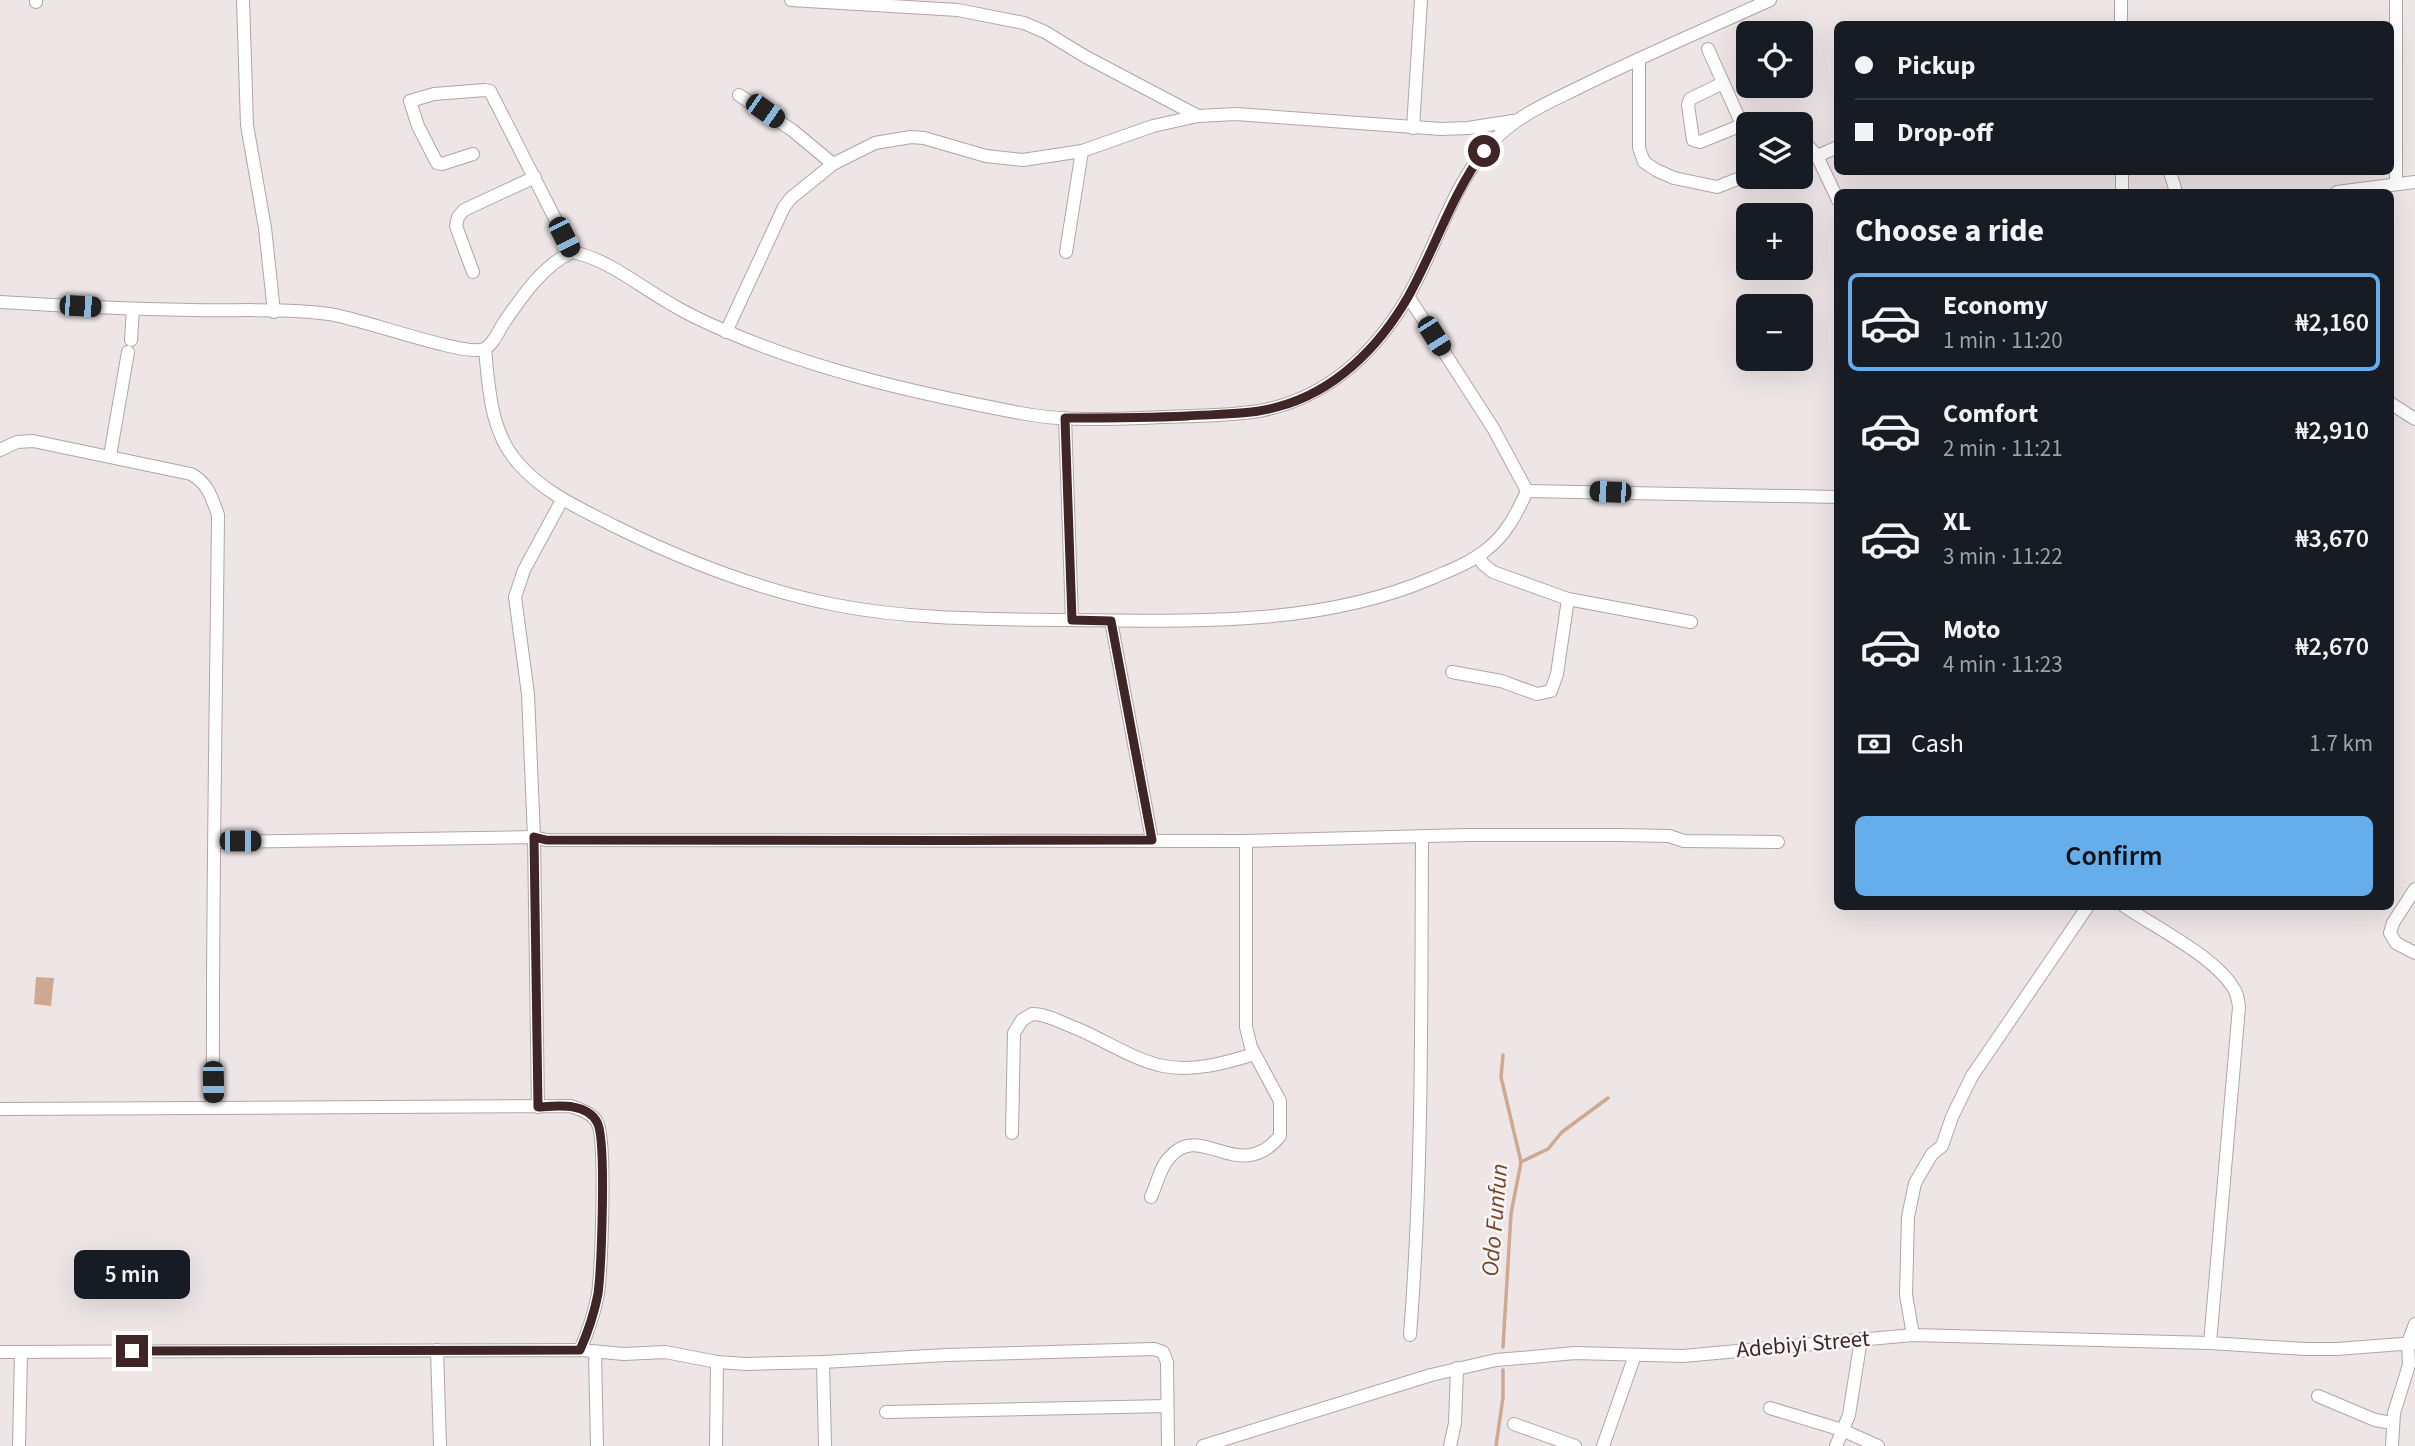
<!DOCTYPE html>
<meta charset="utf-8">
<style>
:root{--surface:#171b24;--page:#242831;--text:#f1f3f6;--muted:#9ea1a6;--line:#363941;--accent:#66adeb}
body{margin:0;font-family:"Source Sans 3",sans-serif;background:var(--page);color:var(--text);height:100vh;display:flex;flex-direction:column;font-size:26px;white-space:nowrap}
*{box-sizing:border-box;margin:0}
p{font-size:23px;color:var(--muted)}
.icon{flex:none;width:38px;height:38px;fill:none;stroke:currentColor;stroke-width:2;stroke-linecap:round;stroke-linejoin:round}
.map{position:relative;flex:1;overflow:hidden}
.drawer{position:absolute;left:1834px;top:189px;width:560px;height:721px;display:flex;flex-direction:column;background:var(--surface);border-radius:10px;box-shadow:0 7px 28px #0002}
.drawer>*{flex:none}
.top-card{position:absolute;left:1834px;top:21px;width:560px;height:154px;border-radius:10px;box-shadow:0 7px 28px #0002;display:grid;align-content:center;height:154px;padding:0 21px;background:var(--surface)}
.controls{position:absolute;left:1736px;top:21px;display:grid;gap:14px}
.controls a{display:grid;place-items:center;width:77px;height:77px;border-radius:10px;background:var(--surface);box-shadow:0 7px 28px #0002;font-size:35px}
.end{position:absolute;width:32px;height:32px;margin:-16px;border:9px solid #3f2526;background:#fff;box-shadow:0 0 0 4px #fff}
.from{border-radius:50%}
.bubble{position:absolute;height:49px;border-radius:10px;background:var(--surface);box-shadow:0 7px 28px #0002;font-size:23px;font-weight:600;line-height:49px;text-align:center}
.car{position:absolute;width:21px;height:42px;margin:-21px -10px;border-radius:9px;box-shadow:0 0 5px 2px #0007;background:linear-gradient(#222 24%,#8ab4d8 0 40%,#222 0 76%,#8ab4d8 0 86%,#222 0)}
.top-card b{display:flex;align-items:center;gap:24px;height:66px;font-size:26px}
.top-card b+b{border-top:2px solid var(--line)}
.top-card i{width:18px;height:18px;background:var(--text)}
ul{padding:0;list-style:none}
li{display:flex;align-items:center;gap:21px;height:98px;margin:0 14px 10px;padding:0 7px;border:4px solid transparent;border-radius:10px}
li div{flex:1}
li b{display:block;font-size:26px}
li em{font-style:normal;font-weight:600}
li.selected{border-color:var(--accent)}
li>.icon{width:63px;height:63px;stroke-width:1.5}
h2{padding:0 21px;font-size:32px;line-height:84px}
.pay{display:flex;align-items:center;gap:18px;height:77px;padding:0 21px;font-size:26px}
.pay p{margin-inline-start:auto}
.cta{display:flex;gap:14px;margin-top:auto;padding:14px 21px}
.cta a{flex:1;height:80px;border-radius:10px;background:var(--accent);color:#111;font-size:28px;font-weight:600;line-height:80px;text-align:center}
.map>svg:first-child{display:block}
.water{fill:#cfa891}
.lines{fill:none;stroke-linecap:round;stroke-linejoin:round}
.stream{stroke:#cfa891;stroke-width:3.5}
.minor-casing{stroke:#b2a4a5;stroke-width:14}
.minor{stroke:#fff;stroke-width:12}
.route{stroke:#3f2526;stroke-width:9}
.labels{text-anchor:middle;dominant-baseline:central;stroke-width:5;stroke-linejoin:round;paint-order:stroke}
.street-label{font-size:23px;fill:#3f2526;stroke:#faf6f7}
.water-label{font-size:24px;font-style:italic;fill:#784322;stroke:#faf6f7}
</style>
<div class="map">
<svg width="2415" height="1446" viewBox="0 0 2415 1446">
<rect width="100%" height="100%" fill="#eee5e7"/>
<polygon class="water" points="36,977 54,978 51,1006 34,1004"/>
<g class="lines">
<g class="stream">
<polyline points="1503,1055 1501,1077 1521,1162 1511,1214 1503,1347"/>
<polyline points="1521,1162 1548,1149 1562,1132 1608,1098"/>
<polyline points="1496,1446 1503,1397 1503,1370"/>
</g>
<g class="minor-casing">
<g id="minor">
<polyline points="36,0 36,2"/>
<polyline points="243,0 247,125 265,228 274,312"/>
<polyline points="791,0 958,10 1024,23 1045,32 1086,57 1198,116"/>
<polyline points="2396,0 2396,183"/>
<polyline points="2121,24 2121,0"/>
<polyline points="1708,49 1748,138"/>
<polyline points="1639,59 1639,148 1644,162 1656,170 1674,178 1717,187 1748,175"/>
<polyline points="1723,83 1690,99 1688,105 1693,140 1700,142 1742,125"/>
<polyline points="739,95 792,130 833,164"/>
<polyline points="1413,128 1421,0"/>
<polyline points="1801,149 1809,147 1817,156 1838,200"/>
<polyline points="473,154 442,164 437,163 418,126 410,101 434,94 485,90 490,91 572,252"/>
<polyline points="1817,156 1838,147"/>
<polyline points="2170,172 2176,192"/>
<polyline points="2122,192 2122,172"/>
<polyline points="2337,192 2415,182"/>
<polyline points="1066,252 1082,151"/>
<polyline points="473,272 456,226 458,217 464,210 535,177"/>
<path d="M0,302C64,306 127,309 191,310C237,311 284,308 329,314C360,318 464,357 484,349C493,345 498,332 503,324C521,298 542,266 572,252C608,259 639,286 671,304C689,315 709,324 728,332C821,372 921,394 1020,413C1065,422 1115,419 1161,417C1193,416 1227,416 1259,411C1325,399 1373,355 1406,300C1437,248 1451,184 1494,140C1519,114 1552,101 1584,85C1645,55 1708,28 1770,0"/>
<polyline points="726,332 784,207 791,198 833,164 875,143 911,137 924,138 986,156 1023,160 1082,151 1153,126 1198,116 1236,114 1441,129 1468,128 1513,121"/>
<polyline points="131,340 133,309"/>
<path d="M485,349C489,389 490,431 518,463C544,493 579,508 614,526C685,561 758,590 836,605C912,620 991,619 1067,620C1189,621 1318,627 1432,578C1451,570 1470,563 1486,550C1506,535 1517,513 1527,491L1493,428L1408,296"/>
<polyline points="2390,403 2415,419"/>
<polyline points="1065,418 1072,620"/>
<path d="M0,450L17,442L33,441L191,474C208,483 212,498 218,515C216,712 212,909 213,1106"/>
<polyline points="110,456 128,352"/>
<polyline points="1527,491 1838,497"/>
<polyline points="1479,556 1483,564 1493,572 1568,599 1691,622"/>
<polyline points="1111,621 1152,840"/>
<polyline points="1452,672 1501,681 1537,694 1551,691 1557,674 1568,599"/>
<polyline points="215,842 534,837 546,840 1246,841 1466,835 1621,835 1669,836 1684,841 1778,842"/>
<polyline points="2415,889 2393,923 2390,933 2396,943 2415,953"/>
<path d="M2124,906C2155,927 2213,956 2232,986C2237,992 2238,999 2239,1007L2210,1343"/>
<polyline points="538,1107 534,837 528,694 515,597 524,570 562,500"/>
<path d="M0,1109L570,1106C580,1109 592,1113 597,1122C607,1139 601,1270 598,1294C594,1314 588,1332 580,1350"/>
<path d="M1012,1133L1014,1033L1022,1020L1032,1014C1048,1014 1064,1024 1078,1029C1106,1041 1134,1060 1163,1066C1193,1072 1226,1063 1254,1054"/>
<path d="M1151,1197C1157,1184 1160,1167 1170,1157C1201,1120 1239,1186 1280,1136V1101L1251,1047L1246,1027V841"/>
<path d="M1410,1335C1423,1169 1421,1004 1422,838"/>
<polyline points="1913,1335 1906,1295 1908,1217 1915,1183 1932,1154 1942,1146 1952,1117 1972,1076 2088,906"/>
<polyline points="437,1350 440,1446"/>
<polyline points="0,1352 580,1350 624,1354 665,1352 717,1362 746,1364 823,1362 946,1355 1154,1349 1163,1352 1167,1362 1168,1446"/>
<polyline points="595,1352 597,1446"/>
<polyline points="823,1362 825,1446"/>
<polyline points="2318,1396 2375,1420 2392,1423"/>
<polyline points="1770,1408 1842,1430 1878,1446"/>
<polyline points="886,1412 1167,1406"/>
<polyline points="1514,1424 1575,1446"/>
<polyline points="19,1446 21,1352"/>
<polyline points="716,1446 717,1362"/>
<polyline points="1203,1446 1431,1375 1496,1360 1532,1357 1575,1353 1683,1356 1913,1335 2210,1343 2305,1349 2337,1349 2415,1343"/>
<polyline points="1450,1446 1455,1423 1457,1368"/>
<polyline points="1603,1446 1635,1355"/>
<polyline points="1836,1446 1849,1415 1861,1339"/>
<polyline points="2392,1446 2394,1413 2409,1365 2408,1343 2415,1324"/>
</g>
</g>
<use href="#minor" class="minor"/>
</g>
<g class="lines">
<path class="route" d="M132,1351L580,1350C588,1332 594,1314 598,1294C601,1270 607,1139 597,1122C586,1102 557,1106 538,1107L534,837L546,840C748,840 950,841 1152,840L1111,621L1072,620L1065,418C1106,418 1146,418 1187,416C1217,414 1248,415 1277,407C1335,392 1379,347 1408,297C1435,249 1451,196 1484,151"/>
</g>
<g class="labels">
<g class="street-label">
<text transform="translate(1803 1344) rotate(-5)">Adebiyi Street</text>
</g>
<g class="water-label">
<text transform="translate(1495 1220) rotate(-85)">Odo Funfun</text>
</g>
</g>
</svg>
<div class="controls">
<a><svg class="icon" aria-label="locate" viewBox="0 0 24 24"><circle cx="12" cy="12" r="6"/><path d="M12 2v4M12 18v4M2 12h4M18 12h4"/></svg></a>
<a><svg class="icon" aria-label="layers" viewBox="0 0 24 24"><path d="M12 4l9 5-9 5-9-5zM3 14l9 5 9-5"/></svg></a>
<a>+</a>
<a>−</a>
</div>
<i class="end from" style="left:1484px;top:151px"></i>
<i class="end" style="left:132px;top:1351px"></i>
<div class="bubble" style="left:74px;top:1250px;width:116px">5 min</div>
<i class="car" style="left:765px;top:111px;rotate:125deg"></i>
<i class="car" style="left:564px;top:237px;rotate:153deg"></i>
<i class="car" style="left:80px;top:306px;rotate:93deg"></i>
<i class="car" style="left:1434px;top:336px;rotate:148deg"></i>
<i class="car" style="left:1610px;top:492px;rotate:272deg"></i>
<i class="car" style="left:240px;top:841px;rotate:90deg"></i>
<i class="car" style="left:213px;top:1082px;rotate:179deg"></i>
<div class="top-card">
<b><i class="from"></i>Pickup</b>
<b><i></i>Drop-off</b>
</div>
<section class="drawer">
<h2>Choose a ride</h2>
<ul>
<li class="selected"><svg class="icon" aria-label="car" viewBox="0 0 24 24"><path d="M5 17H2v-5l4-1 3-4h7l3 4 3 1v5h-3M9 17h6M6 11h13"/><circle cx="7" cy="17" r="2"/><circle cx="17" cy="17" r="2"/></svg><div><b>Economy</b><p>1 min · 11:20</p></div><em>₦2,160</em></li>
<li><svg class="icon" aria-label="car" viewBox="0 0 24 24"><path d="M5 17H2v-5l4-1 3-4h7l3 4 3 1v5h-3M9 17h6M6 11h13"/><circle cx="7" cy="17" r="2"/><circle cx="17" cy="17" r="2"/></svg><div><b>Comfort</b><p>2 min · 11:21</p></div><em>₦2,910</em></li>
<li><svg class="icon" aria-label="car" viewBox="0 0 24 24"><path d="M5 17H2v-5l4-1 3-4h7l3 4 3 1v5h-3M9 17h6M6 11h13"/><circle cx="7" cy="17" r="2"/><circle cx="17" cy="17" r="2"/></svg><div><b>XL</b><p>3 min · 11:22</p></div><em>₦3,670</em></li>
<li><svg class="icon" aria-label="car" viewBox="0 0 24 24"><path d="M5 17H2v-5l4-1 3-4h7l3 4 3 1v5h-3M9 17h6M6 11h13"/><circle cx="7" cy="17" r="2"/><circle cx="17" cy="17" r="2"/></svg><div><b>Moto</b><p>4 min · 11:23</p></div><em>₦2,670</em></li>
</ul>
<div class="pay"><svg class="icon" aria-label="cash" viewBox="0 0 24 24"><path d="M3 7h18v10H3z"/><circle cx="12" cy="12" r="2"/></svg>Cash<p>1.7 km</p></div>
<div class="cta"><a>Confirm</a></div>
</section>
</div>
